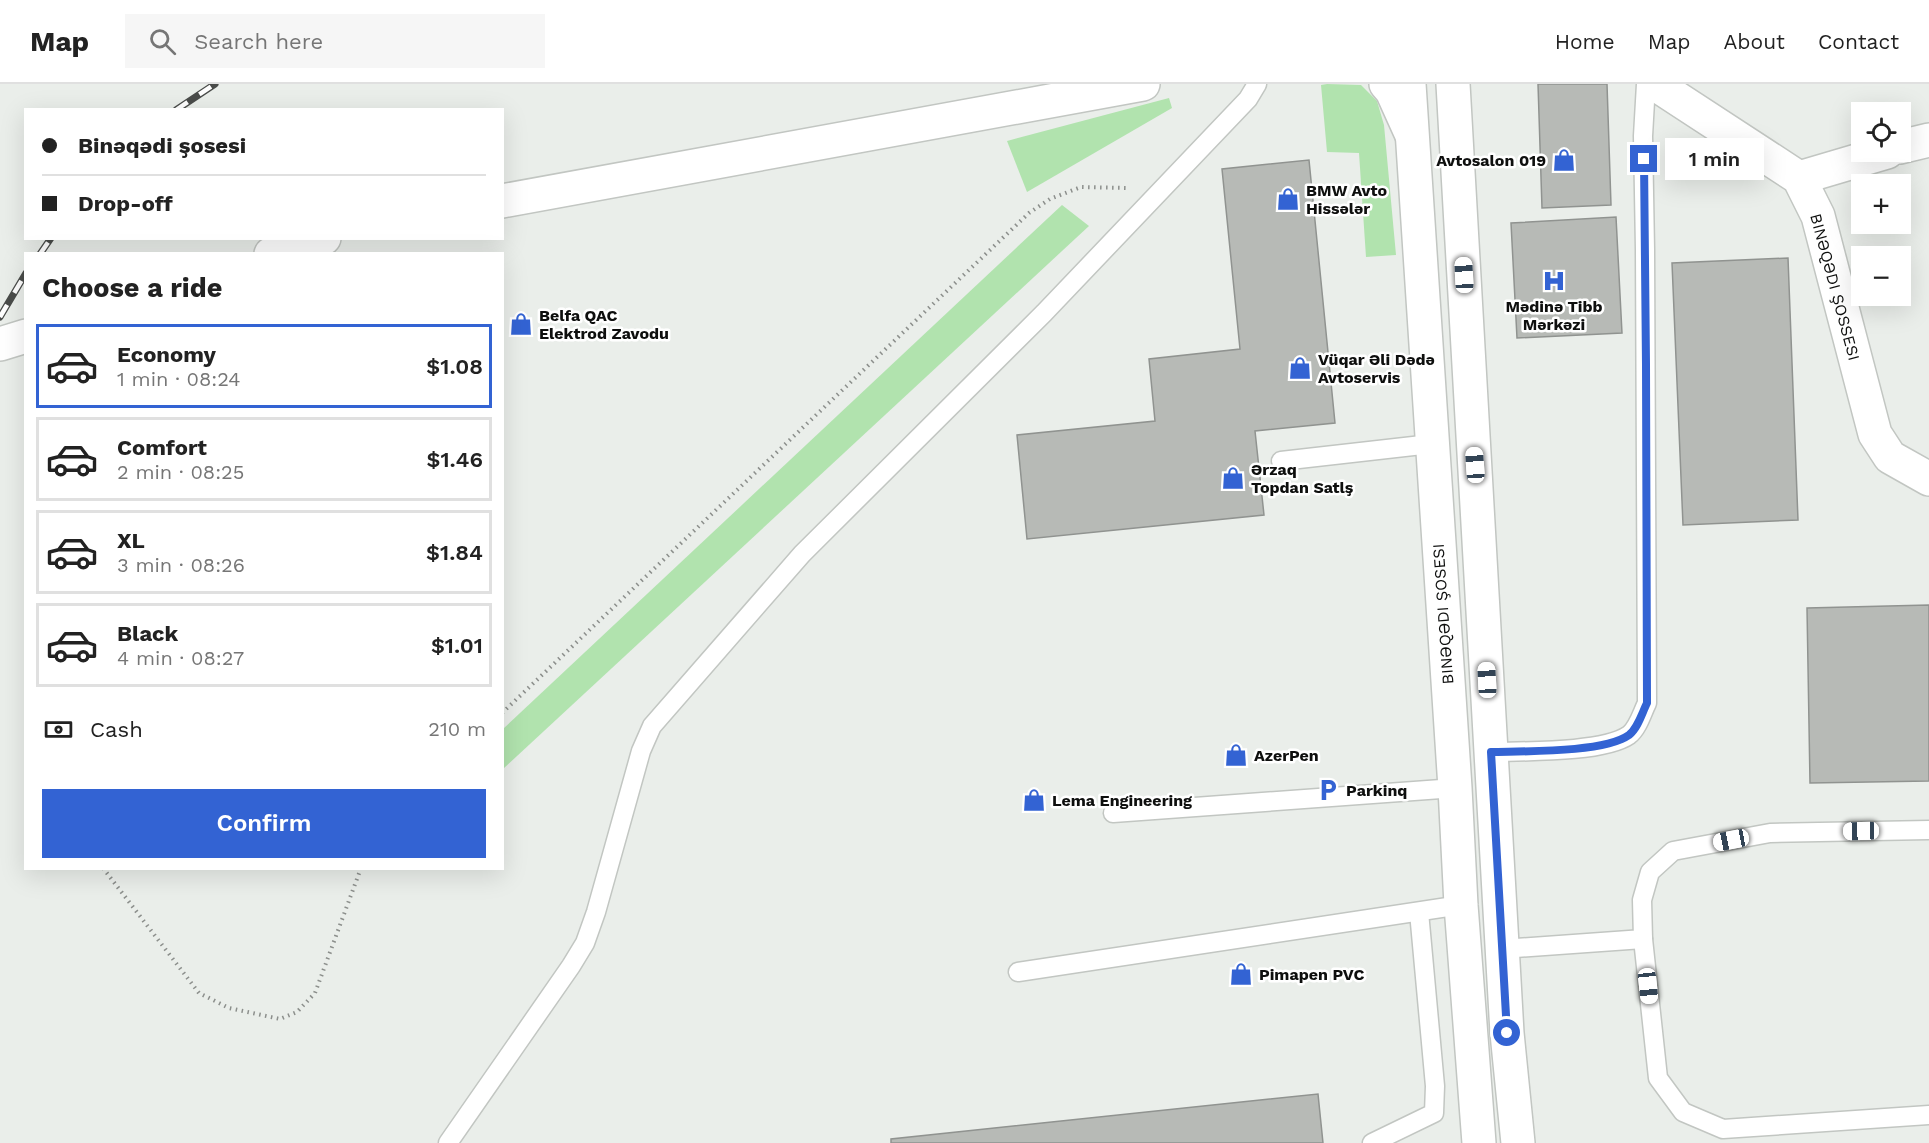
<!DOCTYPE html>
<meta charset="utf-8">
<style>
:root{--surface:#fff;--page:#f6f6f6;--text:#222;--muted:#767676;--line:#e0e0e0;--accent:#3363d3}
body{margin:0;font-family:"Work Sans",sans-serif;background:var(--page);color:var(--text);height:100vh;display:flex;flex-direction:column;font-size:22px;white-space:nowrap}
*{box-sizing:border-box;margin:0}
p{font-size:20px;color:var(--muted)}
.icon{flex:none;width:33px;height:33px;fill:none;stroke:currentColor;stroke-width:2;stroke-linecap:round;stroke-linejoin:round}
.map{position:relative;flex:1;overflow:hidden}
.details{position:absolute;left:24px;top:168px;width:480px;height:618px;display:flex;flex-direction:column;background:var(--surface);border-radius:0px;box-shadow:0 6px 24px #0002}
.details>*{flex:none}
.banner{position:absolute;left:24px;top:24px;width:480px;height:132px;border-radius:0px;box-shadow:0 6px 24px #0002;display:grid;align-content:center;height:132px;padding:0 18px;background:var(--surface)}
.controls{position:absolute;left:1851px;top:18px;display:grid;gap:12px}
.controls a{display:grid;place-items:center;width:60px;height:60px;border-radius:0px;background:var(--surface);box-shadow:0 6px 24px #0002;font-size:30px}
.end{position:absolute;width:27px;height:27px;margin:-14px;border:8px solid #3363d3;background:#fff;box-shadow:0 0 0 3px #fff}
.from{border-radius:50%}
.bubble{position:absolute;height:42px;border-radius:0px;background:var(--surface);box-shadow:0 6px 24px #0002;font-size:20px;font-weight:600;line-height:42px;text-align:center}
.car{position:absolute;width:18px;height:36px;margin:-18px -9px;border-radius:8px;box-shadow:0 0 4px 2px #0007;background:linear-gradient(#fff 24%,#345 0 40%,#fff 0 76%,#345 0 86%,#fff 0)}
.banner b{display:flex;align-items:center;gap:21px;height:57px;font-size:22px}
.banner b+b{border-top:2px solid var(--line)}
.banner i{width:15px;height:15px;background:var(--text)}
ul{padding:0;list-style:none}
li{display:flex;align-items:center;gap:18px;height:84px;margin:0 12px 9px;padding:0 6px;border:3px solid var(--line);border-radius:0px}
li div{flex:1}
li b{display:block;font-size:22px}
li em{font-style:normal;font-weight:600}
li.current{border-color:var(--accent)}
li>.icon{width:54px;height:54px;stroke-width:1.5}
h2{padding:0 18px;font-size:27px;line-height:72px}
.pay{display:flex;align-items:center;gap:15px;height:66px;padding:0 18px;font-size:22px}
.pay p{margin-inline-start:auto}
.action{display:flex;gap:12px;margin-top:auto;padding:12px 18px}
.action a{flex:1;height:69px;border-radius:0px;background:var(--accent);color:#fff;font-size:24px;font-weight:600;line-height:69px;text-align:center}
header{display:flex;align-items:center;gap:36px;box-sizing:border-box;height:84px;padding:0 30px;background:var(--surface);border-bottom:2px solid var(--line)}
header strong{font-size:28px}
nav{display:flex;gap:33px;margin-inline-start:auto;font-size:21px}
.search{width:420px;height:54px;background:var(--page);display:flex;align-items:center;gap:15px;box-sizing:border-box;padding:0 21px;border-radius:0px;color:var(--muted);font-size:22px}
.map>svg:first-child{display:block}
.green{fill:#b1e3ae}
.building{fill:#b7bab6;stroke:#909390;stroke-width:1.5}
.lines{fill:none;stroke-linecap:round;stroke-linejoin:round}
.lane-casing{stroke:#c2c6c2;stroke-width:21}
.street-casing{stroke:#c2c6c2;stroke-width:36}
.primary-casing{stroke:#c2c6c2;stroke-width:36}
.path{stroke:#8c8f8c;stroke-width:4;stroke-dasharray:1.5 4.5;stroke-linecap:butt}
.lane{stroke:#fff;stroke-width:18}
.street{stroke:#fff;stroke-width:33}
.primary{stroke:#fff;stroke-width:33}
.rail-casing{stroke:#4a4c4a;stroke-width:7}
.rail{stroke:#fff;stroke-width:4.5;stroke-dasharray:14;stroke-linecap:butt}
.route{stroke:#3363d3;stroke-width:8}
.labels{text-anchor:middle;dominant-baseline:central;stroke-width:5;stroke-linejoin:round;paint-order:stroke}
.poi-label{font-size:16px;font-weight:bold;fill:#0e0f0e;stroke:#fff;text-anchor:start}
.street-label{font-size:16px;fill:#0e0f0e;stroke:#fff}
</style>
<header>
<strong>Map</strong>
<div class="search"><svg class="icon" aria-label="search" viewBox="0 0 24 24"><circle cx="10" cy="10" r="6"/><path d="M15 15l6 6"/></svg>Search here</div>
<nav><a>Home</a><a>Map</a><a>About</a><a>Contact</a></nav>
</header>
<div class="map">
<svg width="1929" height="1059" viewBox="0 0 1929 1059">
<rect width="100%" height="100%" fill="#eaeeea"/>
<g class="green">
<polygon points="1327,0 1361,1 1377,17 1384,41 1396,171 1366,173 1359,69 1327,68 1321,1"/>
<polygon points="1169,14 1172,24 1027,108 1007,57"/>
<polygon points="1062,121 1089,142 503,685 503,645"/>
</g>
<g class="building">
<polygon points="1538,0 1607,0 1611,121 1542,124"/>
<polygon points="1309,76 1335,339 1255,347 1264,431 1027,455 1017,351 1155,337 1149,275 1240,265 1222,85"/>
<polygon points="1616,133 1622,249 1517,254 1511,139"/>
<polygon points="1788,174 1798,436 1683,441 1672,179"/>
<polygon points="1929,521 1929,697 1810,699 1807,524"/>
<polygon points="1318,1010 1323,1059 891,1059 891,1055"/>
</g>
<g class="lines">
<g class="lane-casing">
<g id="lane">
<polyline points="1281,377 1431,360"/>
<path d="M1491,668C1523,667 1603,669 1629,651C1638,644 1642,629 1647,619L1645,166L1643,52L1646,0"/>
<polyline points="1113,729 1455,704"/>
<polyline points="1643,855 1658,994 1683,1028 1723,1045 1929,1031"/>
<polyline points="1502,865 1643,855 1642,816 1650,788 1673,767 1770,749 1929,746"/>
<polyline points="1018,888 1461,821"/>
<polyline points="448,1059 571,882 585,859 596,828 641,667 652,642 802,470 1044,229 1248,15 1257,0"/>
<polyline points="1372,1059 1434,1029 1435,1002 1419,828"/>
</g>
</g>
<g class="street-casing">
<g id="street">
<polyline points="1386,0 1392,7 1411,49"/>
<polyline points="1655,0 1799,94 1818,132 1875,350 1890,373 1929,395"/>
<polyline points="1900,63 1929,56"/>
<polyline points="1799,94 1887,68"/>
<polyline points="502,117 1143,0"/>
<polyline points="271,170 324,154"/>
<polyline points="0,260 26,252"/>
</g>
</g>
<g class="primary-casing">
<g id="primary">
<polyline points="1409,0 1455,704 1461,821 1479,1059"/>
<polyline points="1453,0 1507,949 1518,1059"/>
</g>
</g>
<g class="path">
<polyline points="502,629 1029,129 1050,115 1081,103 1128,104"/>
<polyline points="103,784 199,909 229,924 280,935 297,928 315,909 361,784"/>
</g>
<use href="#lane" class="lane"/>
<use href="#street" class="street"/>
<use href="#primary" class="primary"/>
<g class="rail-casing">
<g id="rail">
<polyline points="176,26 215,0"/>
<polyline points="40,170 51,154"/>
<polyline points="0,233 26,189"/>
</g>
</g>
<use href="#rail" class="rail"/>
</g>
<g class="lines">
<path class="route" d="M1507,949L1491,668C1523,667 1604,669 1629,651C1638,644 1642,629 1647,619L1646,281L1644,75"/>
</g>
<defs>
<g id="shop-bare" transform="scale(1.8)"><path d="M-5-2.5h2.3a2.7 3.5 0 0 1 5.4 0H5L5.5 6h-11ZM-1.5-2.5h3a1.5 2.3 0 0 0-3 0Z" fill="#3363d3" stroke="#fff" stroke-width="2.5" paint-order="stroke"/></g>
<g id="hospital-bare" transform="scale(1.8)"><path d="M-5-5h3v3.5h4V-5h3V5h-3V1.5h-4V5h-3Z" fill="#3363d3" stroke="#fff" stroke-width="2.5" paint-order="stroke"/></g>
<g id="parking-bare" transform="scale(1.8)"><path d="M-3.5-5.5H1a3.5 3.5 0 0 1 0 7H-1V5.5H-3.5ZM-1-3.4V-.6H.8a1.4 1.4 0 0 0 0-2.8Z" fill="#3363d3" stroke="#fff" stroke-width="2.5" paint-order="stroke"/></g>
</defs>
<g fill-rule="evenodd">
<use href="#shop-bare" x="1564" y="76"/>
<use href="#shop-bare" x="1288" y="115"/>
<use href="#hospital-bare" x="1554" y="197"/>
<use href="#shop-bare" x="521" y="240"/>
<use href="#shop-bare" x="1300" y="284"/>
<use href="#shop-bare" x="1233" y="394"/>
<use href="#shop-bare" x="1236" y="671"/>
<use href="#parking-bare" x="1328" y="706"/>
<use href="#shop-bare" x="1034" y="716"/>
<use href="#shop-bare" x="1241" y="890"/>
</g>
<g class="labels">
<g class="poi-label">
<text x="1546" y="76" text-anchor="end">Avtosalon 019</text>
<text x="1306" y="106">BMW Avto<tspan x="1306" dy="18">Hissələr</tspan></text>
<text x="1554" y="222" text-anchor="middle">Mədinə Tibb<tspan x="1554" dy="18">Mərkəzi</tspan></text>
<text x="539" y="231">Belfa QAC<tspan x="539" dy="18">Elektrod Zavodu</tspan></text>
<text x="1318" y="275">Vüqar Əli Dədə<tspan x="1318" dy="18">Avtoservis</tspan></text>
<text x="1251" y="385">Ərzaq<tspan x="1251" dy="18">Topdan Satlş</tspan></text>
<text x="1254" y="671">AzerPen</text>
<text x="1346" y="706">Parkinq</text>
<text x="1052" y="716">Lema Engineering</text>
<text x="1259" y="890">Pimapen PVC</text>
</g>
<g class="street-label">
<text transform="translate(1835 203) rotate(75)">BINƏQƏDI ŞOSSESI</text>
<text transform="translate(1443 530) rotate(-94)">BINƏQƏDI ŞOSESI</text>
</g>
</g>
</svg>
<div class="controls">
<a><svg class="icon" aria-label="locate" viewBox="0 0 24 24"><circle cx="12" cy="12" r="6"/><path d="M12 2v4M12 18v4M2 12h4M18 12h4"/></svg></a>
<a>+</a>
<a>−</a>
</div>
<i class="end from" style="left:1507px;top:949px"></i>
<i class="end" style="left:1644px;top:75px"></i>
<div class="bubble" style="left:1665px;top:54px;width:99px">1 min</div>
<i class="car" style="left:1464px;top:191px;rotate:357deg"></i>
<i class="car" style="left:1475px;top:381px;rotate:356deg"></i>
<i class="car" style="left:1487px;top:596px;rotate:357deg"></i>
<i class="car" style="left:1861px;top:747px;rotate:269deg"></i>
<i class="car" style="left:1731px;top:756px;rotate:259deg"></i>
<i class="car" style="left:1648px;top:902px;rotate:174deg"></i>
<div class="banner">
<b><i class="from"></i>Binəqədi şosesi</b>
<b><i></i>Drop-off</b>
</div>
<section class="details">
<h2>Choose a ride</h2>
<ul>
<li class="current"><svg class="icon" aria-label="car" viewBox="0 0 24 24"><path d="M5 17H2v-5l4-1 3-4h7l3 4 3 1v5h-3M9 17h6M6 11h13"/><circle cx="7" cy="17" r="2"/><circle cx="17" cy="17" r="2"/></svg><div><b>Economy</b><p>1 min · 08:24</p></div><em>$1.08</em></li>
<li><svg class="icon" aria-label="car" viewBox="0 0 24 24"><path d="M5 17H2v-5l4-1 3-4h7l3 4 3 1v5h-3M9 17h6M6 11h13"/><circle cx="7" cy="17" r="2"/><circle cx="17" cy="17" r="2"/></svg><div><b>Comfort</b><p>2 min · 08:25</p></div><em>$1.46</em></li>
<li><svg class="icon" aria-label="car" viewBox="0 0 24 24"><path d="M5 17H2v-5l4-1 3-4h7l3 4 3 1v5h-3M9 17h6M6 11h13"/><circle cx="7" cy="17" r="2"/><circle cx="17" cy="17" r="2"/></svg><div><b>XL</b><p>3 min · 08:26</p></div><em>$1.84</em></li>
<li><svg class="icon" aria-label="car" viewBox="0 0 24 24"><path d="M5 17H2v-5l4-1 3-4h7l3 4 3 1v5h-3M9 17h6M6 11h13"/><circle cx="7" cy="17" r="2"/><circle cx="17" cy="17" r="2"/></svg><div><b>Black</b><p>4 min · 08:27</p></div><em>$1.01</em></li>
</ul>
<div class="pay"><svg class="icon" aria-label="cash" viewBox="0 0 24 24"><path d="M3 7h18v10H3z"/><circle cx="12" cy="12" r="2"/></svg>Cash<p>210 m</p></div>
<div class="action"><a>Confirm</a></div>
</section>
</div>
